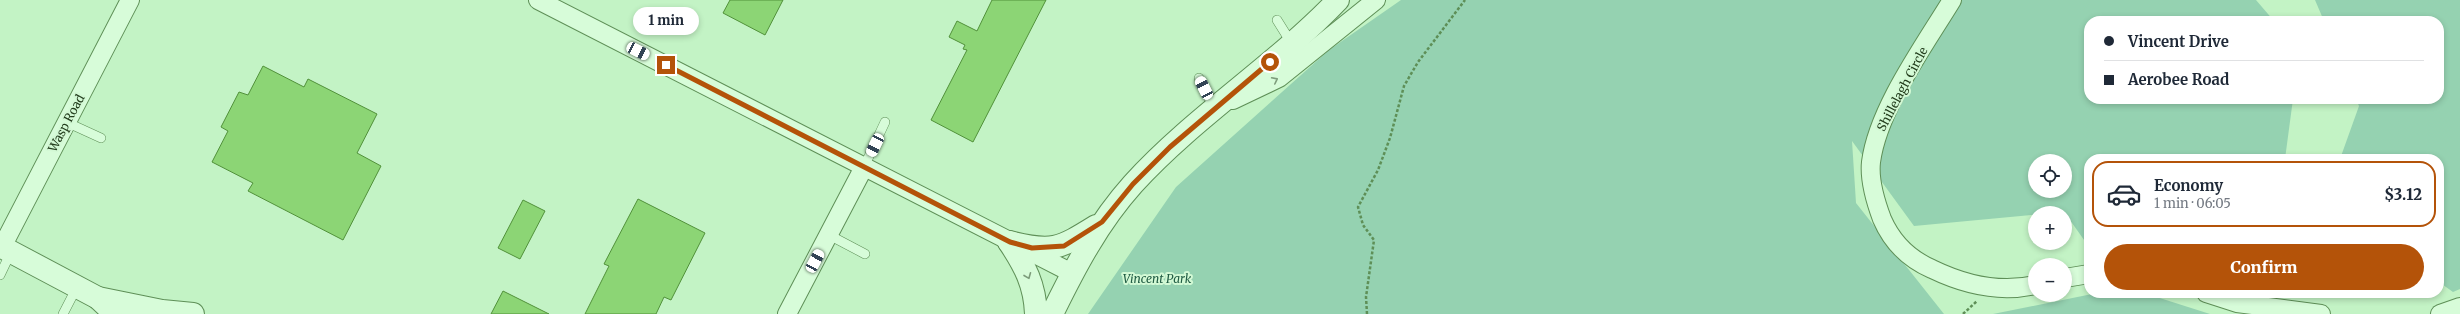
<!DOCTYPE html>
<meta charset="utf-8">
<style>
:root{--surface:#fff;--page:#f6f6f7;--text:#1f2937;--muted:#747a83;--line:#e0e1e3;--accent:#b45309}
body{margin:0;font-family:Merriweather,serif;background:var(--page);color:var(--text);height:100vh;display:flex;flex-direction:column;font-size:15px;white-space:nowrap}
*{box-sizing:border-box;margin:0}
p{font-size:13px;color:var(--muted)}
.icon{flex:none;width:22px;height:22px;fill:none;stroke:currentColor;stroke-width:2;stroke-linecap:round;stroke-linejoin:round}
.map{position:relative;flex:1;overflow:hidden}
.side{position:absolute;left:2084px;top:154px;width:360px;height:144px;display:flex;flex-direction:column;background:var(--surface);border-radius:16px;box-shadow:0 2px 6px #0003}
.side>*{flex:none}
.hud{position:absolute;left:2084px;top:16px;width:360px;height:88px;border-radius:16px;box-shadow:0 2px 6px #0003;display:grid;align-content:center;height:88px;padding:0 20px;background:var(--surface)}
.tools{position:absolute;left:2028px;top:154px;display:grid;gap:8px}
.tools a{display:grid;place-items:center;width:44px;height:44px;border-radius:50%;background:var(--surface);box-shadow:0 2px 6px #0003;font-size:20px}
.end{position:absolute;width:18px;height:18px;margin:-9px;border:5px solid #b45309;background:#fff;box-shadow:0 0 0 2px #fff}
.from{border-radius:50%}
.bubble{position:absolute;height:28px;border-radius:14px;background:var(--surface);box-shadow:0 2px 6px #0003;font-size:13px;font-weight:800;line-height:28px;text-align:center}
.car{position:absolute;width:12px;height:24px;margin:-12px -6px;border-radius:5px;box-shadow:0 0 3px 1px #0007;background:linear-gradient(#fff 24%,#345 0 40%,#fff 0 76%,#345 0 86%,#fff 0)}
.hud b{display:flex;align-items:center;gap:14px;height:38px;font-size:15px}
.hud b+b{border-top:1px solid var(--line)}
.hud i{width:10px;height:10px;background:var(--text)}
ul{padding:7px 0 0;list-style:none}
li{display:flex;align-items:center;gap:12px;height:66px;margin:0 8px 6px;padding:0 12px;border:2px solid transparent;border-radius:16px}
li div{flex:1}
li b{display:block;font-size:15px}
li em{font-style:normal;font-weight:800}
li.current{border-color:var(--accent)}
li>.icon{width:36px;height:36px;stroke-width:1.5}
.cta{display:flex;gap:8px;margin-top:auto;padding:8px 20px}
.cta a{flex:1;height:46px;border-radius:24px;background:var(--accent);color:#fff;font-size:16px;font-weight:800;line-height:46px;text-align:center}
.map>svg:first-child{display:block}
.green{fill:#95d2b1;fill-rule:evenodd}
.building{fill:#8cd575;stroke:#51913a}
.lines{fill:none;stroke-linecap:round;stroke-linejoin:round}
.service-casing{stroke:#5e8f57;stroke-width:10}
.minor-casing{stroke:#5e8f57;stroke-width:20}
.tertiary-casing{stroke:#5e8f57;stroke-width:24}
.path{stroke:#5e8f57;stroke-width:2.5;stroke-dasharray:3 2;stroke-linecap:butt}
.service{stroke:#d7fcd9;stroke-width:9}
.minor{stroke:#d7fcd9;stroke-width:18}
.tertiary{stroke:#d7fcd9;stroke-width:22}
.oneway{stroke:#7d9c7b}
.route{stroke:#b45309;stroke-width:5}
.labels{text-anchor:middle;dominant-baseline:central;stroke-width:4;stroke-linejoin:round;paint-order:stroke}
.street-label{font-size:12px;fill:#233d1d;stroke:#d3f9d5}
.park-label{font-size:12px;font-style:italic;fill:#215c44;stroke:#d3f9d5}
</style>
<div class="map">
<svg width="2460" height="314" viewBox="0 0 2460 314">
<rect width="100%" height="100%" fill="#c3f3c5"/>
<g class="green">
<path d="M1401,0H2256L2274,21H2089V99H2293L2285,159H2089V247L2065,213L2062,212L1914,226L1852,141L1856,203L1944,314H1088L1176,187L1329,50ZM2035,161H2065V191H2035Z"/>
<polygon points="2315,0 2460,0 2460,289 2453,292 2439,282 2439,159 2340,159 2359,106 2356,99 2439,99 2439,21 2324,21"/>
<polygon points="2097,293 2144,293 2210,314 1993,314"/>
</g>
<g class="building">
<polygon points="730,0 783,0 765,35 723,13"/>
<polygon points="992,0 1046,0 973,142 931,120 967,50 963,49 965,45 949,37 957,21 977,31"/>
<polygon points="263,66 304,87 308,79 377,114 357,153 381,166 343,240 248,191 253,183 212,162 228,131 221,127 239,92 248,95"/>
<polygon points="638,199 705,233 671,300 664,297 656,314 585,314 609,266 604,264"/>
<polygon points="523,200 545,211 520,259 498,248"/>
<polygon points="503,291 549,314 491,314"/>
</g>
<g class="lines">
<g class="service-casing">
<g id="service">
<polyline points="1277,20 1292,44"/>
<polyline points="1199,78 1214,108"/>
<polyline points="66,122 101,138"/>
<polyline points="864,167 885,122"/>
<polyline points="829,235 865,254"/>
<polyline points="0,275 11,252"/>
<polyline points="63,314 77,287"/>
</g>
</g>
<g class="minor-casing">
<g id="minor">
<polyline points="538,0 1072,273"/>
<path d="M1952,0C1924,46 1878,109 1871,162C1869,180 1876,203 1882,219C1892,242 1909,259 1932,269C1963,284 2000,293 2035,285"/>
<polyline points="1233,100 1279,78 1376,0"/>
<polyline points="2,247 130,0"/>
<polyline points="2065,278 2089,274"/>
<polyline points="2206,293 2237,303 2321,314"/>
<polyline points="787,314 864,167"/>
<polyline points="2440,314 2460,307"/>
</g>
</g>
<g class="tertiary-casing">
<g id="tertiary">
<path d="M1009,242C1052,253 1059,249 1096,226"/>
<path d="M1009,242C1025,266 1035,285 1036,314"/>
<polyline points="0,246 98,298 115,314"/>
<polyline points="98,298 162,311 193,314"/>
<path d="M1052,314C1075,267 1098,223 1133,184C1195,116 1275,66 1338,0"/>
</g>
</g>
<g class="path">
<polyline points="1367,314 1366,297 1374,240 1363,225 1358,207 1378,170 1390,138 1404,86 1418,62 1465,0"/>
<polyline points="1963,314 1977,301"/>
</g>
<use href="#service" class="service"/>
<use href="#minor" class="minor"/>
<use href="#tertiary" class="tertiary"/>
</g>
<defs><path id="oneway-chevron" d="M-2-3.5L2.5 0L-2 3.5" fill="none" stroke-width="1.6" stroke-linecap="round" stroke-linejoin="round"/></defs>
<g class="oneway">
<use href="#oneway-chevron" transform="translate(1275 80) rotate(-27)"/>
<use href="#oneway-chevron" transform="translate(1028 276) rotate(68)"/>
</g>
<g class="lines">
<polyline class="route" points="666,65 1010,242 1032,248 1064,246 1102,222 1133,184 1170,147 1270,62"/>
</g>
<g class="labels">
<g class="street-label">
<text transform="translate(1902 89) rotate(-62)">Shillelagh Circle</text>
<text transform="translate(66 123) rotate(-62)">Wasp Road</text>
</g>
<g class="park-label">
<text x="1157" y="278">Vincent Park</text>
</g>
</g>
</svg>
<div class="tools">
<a><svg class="icon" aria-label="locate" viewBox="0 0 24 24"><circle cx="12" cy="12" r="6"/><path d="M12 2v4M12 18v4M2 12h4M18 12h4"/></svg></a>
<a>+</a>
<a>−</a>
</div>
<i class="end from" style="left:1270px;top:62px"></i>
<i class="end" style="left:666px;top:65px"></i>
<div class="bubble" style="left:633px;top:7px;width:66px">1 min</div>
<i class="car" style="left:638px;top:51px;rotate:117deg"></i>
<i class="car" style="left:1204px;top:88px;rotate:333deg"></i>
<i class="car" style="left:875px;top:145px;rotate:206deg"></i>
<i class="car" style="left:815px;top:261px;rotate:28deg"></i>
<div class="hud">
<b><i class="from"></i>Vincent Drive</b>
<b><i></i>Aerobee Road</b>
</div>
<section class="side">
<ul>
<li class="current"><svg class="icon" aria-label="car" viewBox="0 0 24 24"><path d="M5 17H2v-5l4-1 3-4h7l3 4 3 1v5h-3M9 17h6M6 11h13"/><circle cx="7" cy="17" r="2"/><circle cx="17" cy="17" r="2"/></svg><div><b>Economy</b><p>1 min · 06:05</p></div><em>$3.12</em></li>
</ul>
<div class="cta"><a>Confirm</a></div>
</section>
</div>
